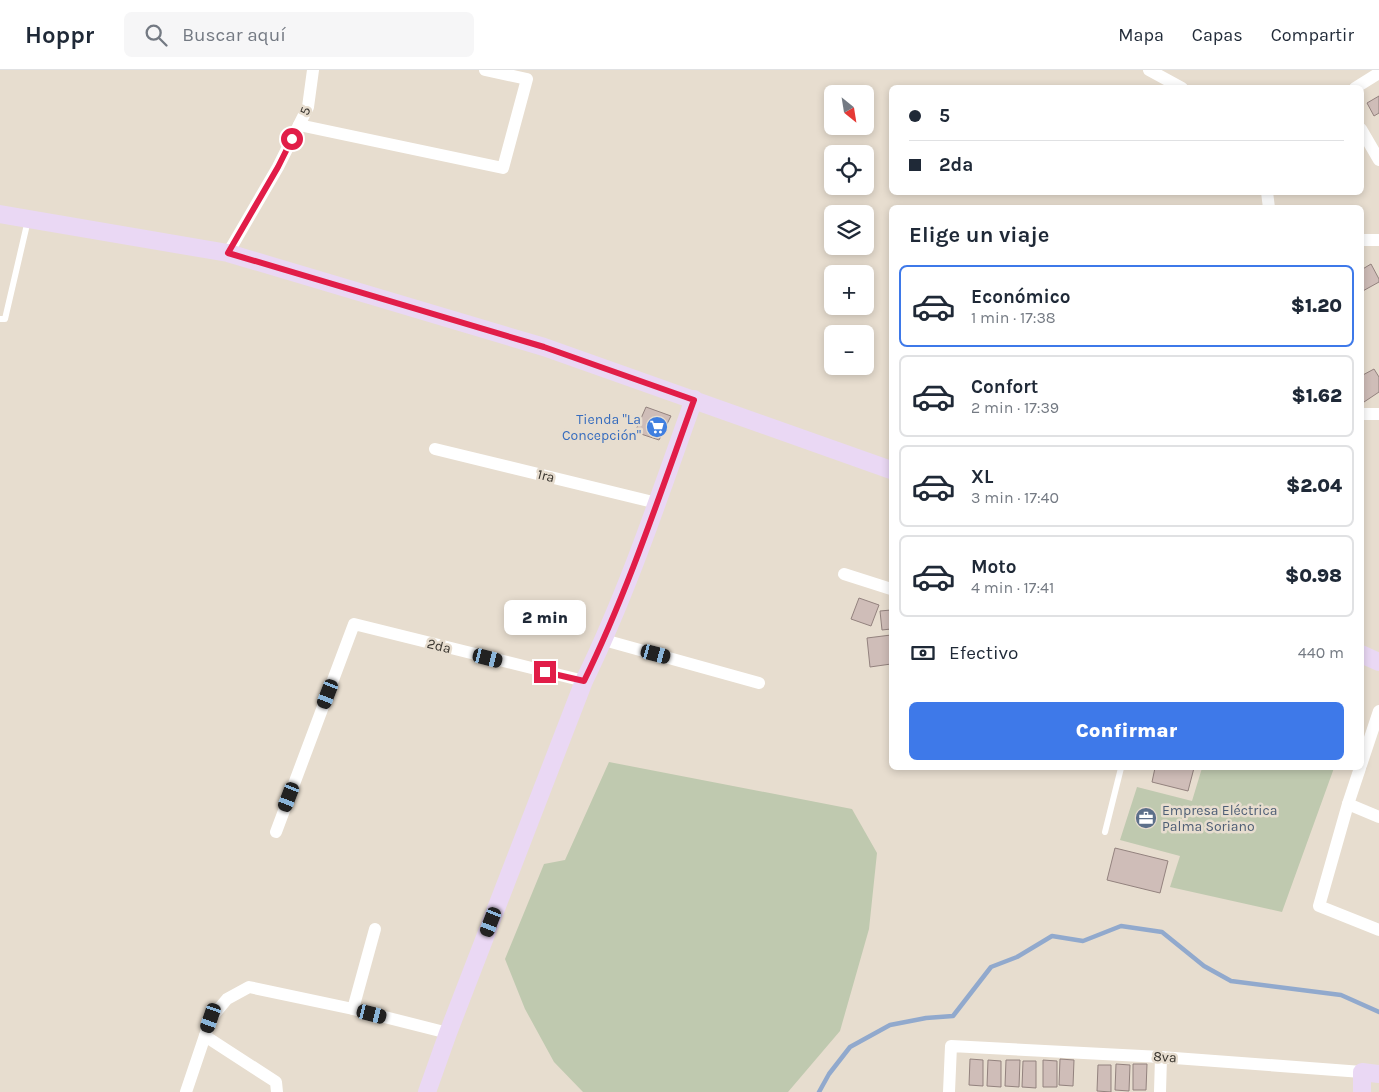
<!DOCTYPE html>
<html lang="es">
<meta charset="utf-8">
<style>
:root{--surface:#fff;--page:#f6f6f7;--text:#1f2937;--muted:#747a83;--line:#e0e1e3;--accent:#3e79e9}
body{margin:0;font-family:Karla,sans-serif;background:var(--page);color:var(--text);height:100vh;display:flex;flex-direction:column;font-size:19px;white-space:nowrap}
*{box-sizing:border-box;margin:0}
p{font-size:16px;color:var(--muted)}
.icon{flex:none;width:28px;height:28px;fill:none;stroke:currentColor;stroke-width:2;stroke-linecap:round;stroke-linejoin:round}
.map{position:relative;flex:1;overflow:hidden}
.panel{position:absolute;left:889px;top:135px;width:475px;height:565px;display:flex;flex-direction:column;background:var(--surface);border-radius:8px;box-shadow:0 2px 8px #0003}
.panel>*{flex:none}
.top-card{position:absolute;left:889px;top:15px;width:475px;height:110px;border-radius:8px;box-shadow:0 2px 8px #0003;display:grid;align-content:center;height:110px;padding:0 20px;background:var(--surface)}
.needle{width:32px;rotate:150deg}
.buttons{position:absolute;left:824px;top:15px;display:grid;gap:10px}
.buttons a{display:grid;place-items:center;width:50px;height:50px;border-radius:8px;background:var(--surface);box-shadow:0 2px 8px #0003;font-size:25px}
.end{position:absolute;width:22px;height:22px;margin:-11px;border:6px solid #e11d48;background:#fff;box-shadow:0 0 0 2px #fff}
.from{border-radius:50%}
.bubble{position:absolute;height:35px;border-radius:8px;background:var(--surface);box-shadow:0 2px 8px #0003;font-size:16px;font-weight:800;line-height:35px;text-align:center}
.car{position:absolute;width:15px;height:30px;margin:-15px -8px;border-radius:6px;box-shadow:0 0 4px 1px #0007;background:linear-gradient(#222 24%,#8ab4d8 0 40%,#222 0 76%,#8ab4d8 0 86%,#222 0)}
.top-card b{display:flex;align-items:center;gap:18px;height:48px;font-size:19px}
.top-card b+b{border-top:1px solid var(--line)}
.top-card i{width:12px;height:12px;background:var(--text)}
ul{padding:0;list-style:none}
li{display:flex;align-items:center;gap:15px;height:82px;margin:0 10px 8px;padding:0 10px;border:2px solid var(--line);border-radius:8px}
li div{flex:1}
li b{display:block;font-size:19px}
li em{font-style:normal;font-weight:800}
li.selected{border-color:var(--accent)}
li>.icon{width:45px;height:45px;stroke-width:1.5}
h2{padding:0 20px;font-size:22px;line-height:60px}
.pay{display:flex;align-items:center;gap:12px;height:55px;padding:0 20px;font-size:19px}
.pay p{margin-inline-start:auto}
.primary-button{display:flex;gap:10px;margin-top:auto;padding:10px 20px}
.primary-button a{flex:1;height:58px;border-radius:8px;background:var(--accent);color:#fff;font-size:20px;font-weight:800;line-height:58px;text-align:center}
header{display:flex;align-items:center;gap:30px;box-sizing:border-box;height:70px;padding:0 25px;background:var(--surface);border-bottom:1px solid var(--line)}
header strong{font-size:24px}
nav{display:flex;gap:28px;margin-inline-start:auto;font-size:18px}
.search{width:350px;height:45px;background:var(--page);display:flex;align-items:center;gap:12px;box-sizing:border-box;padding:0 18px;border-radius:8px;color:var(--muted);font-size:19px}
.map>svg:first-child{display:block}
.green{fill:#bfc9af}
.lines{fill:none;stroke-linecap:round;stroke-linejoin:round}
.stream{stroke:#91a9cd;stroke-width:4.5}
.building{fill:#cfbdb8;stroke:#93827e}
.lane{stroke:#fff;stroke-width:6}
.street{stroke:#fff;stroke-width:12}
.secondary{stroke:#ead8f4;stroke-width:18}
.route{stroke:#e11d48;stroke-width:6}
.labels{text-anchor:middle;dominant-baseline:central;stroke-width:5;stroke-linejoin:round;paint-order:stroke}
.street-label{font-size:14px;fill:#39352f;stroke:#e7ddcf}
.shop-label{font-size:14px;fill:#366cbe;stroke:#e7ddcf;text-anchor:end}
.service-label{font-size:14px;fill:#4e5e75;stroke:#e7ddcf;text-anchor:start}
</style>
<header>
<strong>Hoppr</strong>
<div class="search"><svg class="icon" aria-label="search" viewBox="0 0 24 24"><circle cx="10" cy="10" r="6"/><path d="M15 15l6 6"/></svg>Buscar aquí</div>
<nav><a>Mapa</a><a>Capas</a><a>Compartir</a></nav>
</header>
<div class="map">
<svg width="1379" height="1022" viewBox="0 0 1379 1022">
<rect width="100%" height="100%" fill="#e7ddcf"/>
<g class="green">
<polygon points="609,692 852,739 877,783 869,859 840,961 788,1022 583,1022 554,992 525,939 505,889 544,794 565,790"/>
<polygon points="1202,698 1334,698 1282,842 1170,817 1180,786 1120,770 1137,717 1192,731"/>
</g>
<g class="lines">
<polyline class="stream" points="819,1022 829,1004 850,977 890,955 926,948 953,946 991,897 1017,887 1052,866 1083,871 1121,856 1162,862 1204,896 1231,911 1341,925 1379,942"/>
</g>
<g class="building">
<polygon points="1379,26 1379,43 1374,46 1367,33"/>
<polygon points="1371,194 1379,209 1379,212 1361,222 1361,200"/>
<polygon points="1374,299 1379,307 1379,322 1361,334 1361,306"/>
<polygon points="646,337 671,346 659,370 635,362"/>
<polygon points="859,528 879,535 871,556 851,549"/>
<polygon points="891,540 891,559 882,560 880,541"/>
<polygon points="891,565 891,594 870,597 867,568"/>
<polygon points="1155,698 1194,698 1188,721 1152,712"/>
<polygon points="1115,778 1168,791 1160,823 1107,810"/>
<polygon points="970,989 983,990 983,1016 969,1015"/>
<polygon points="1060,989 1074,990 1073,1016 1059,1015"/>
<polygon points="988,990 1001,991 1001,1017 987,1016"/>
<polygon points="1006,990 1020,990 1019,1017 1005,1016"/>
<polygon points="1043,990 1057,991 1057,1017 1043,1017"/>
<polygon points="1023,991 1036,991 1036,1018 1022,1017"/>
<polygon points="1116,994 1130,995 1129,1021 1115,1020"/>
<polygon points="1133,994 1147,994 1146,1020 1133,1020"/>
<polygon points="1098,995 1111,995 1111,1022 1097,1021"/>
</g>
<g class="lines">
<g class="lane">
<polyline points="0,249 5,249 28,150"/>
<polyline points="1105,762 1121,698"/>
</g>
<g class="street">
<polyline points="1149,0 1182,18"/>
<polyline points="1355,18 1379,3"/>
<polyline points="299,55 503,98 527,9 485,0"/>
<polyline points="1361,59 1379,90"/>
<polyline points="1267,122 1269,138"/>
<polyline points="1361,170 1379,170"/>
<polyline points="228,183 278,97 308,37 313,0"/>
<polyline points="1361,344 1379,344"/>
<polyline points="435,379 657,433"/>
<polyline points="844,504 891,519"/>
<polyline points="604,570 759,613"/>
<polyline points="1361,695 1379,641"/>
<polyline points="1360,698 1348,734 1319,836 1379,860"/>
<polyline points="1348,734 1379,747"/>
<polyline points="276,762 354,554 584,611"/>
<polyline points="353,939 375,859"/>
<polyline points="205,966 276,1012 277,1022"/>
<polyline points="186,1022 211,948 227,929 249,917 353,939 448,963"/>
<polyline points="949,1022 951,976 1161,987 1362,1002"/>
<polyline points="1160,1022 1161,987"/>
</g>
<g class="secondary">
<polyline points="0,144 228,183 544,277 891,400"/>
<polyline points="1361,584 1379,592"/>
<path d="M427,1022L448,963L584,611C628,521 660,424 694,329"/>
<polyline points="1362,1022 1362,1002 1379,1004"/>
</g>
</g>
<g class="lines">
<path class="route" d="M292,69L278,97L228,183L544,277L694,330C660,424 628,521 584,611L545,602"/>
</g>
<defs>
<g id="supermarket-disc" transform="scale(1.125)"><circle r="9.5" fill="#3f7fe0" stroke="#e7ddcf"/><path d="M-6-5.5h2.5l.6 2H6L4.5 2H-2.5L-4.4-4H-6ZM-1.5 3.2a1.3 1.3 0 1 0 .1 0ZM3 3.2a1.3 1.3 0 1 0 .1 0Z" fill="#fff"/></g>
<g id="office-disc" transform="scale(1.125)"><circle r="9.5" fill="#5c6f8a" stroke="#e7ddcf"/><path d="M-6-3h4V-5.5h4V-3h4V5H-6ZM-1-4.5V-3h2v-1.5ZM-6 0V1H6V0Z" fill="#fff"/></g>
</defs>
<g fill-rule="evenodd">
<use href="#supermarket-disc" x="657" y="357"/>
<use href="#office-disc" x="1146" y="748"/>
</g>
<g class="labels">
<g class="street-label">
<text transform="translate(305 41) rotate(-70)">5</text>
<text transform="translate(546 406) rotate(14)">1ra</text>
<text transform="translate(439 576) rotate(14)">2da</text>
<text transform="translate(1165 987) rotate(4)">8va</text>
</g>
<g class="shop-label">
<text x="641" y="349">Tienda "La<tspan x="641" dy="16">Concepción"</tspan></text>
</g>
<g class="service-label">
<text x="1162" y="740">Empresa Eléctrica<tspan x="1162" dy="16">Palma Soriano</tspan></text>
</g>
</g>
</svg>
<div class="buttons">
<a><svg class="needle" viewBox="-14 -14 28 28"><path d="M0-13l5 13h-10z" fill="#e53935"/><path d="M0 13l5-13h-10z" fill="#747a83"/></svg></a>
<a><svg class="icon" aria-label="locate" viewBox="0 0 24 24"><circle cx="12" cy="12" r="6"/><path d="M12 2v4M12 18v4M2 12h4M18 12h4"/></svg></a>
<a><svg class="icon" aria-label="layers" viewBox="0 0 24 24"><path d="M12 4l9 5-9 5-9-5zM3 14l9 5 9-5"/></svg></a>
<a>+</a>
<a>−</a>
</div>
<i class="end from" style="left:292px;top:69px"></i>
<i class="end" style="left:545px;top:602px"></i>
<div class="bubble" style="left:504px;top:530px;width:82px">2 min</div>
<i class="car" style="left:656px;top:584px;rotate:105deg"></i>
<i class="car" style="left:488px;top:588px;rotate:104deg"></i>
<i class="car" style="left:328px;top:624px;rotate:201deg"></i>
<i class="car" style="left:289px;top:727px;rotate:201deg"></i>
<i class="car" style="left:491px;top:852px;rotate:201deg"></i>
<i class="car" style="left:372px;top:944px;rotate:104deg"></i>
<i class="car" style="left:211px;top:948px;rotate:199deg"></i>
<div class="top-card">
<b><i class="from"></i>5</b>
<b><i></i>2da</b>
</div>
<section class="panel">
<h2>Elige un viaje</h2>
<ul>
<li class="selected"><svg class="icon" aria-label="car" viewBox="0 0 24 24"><path d="M5 17H2v-5l4-1 3-4h7l3 4 3 1v5h-3M9 17h6M6 11h13"/><circle cx="7" cy="17" r="2"/><circle cx="17" cy="17" r="2"/></svg><div><b>Económico</b><p>1 min · 17:38</p></div><em>$1.20</em></li>
<li><svg class="icon" aria-label="car" viewBox="0 0 24 24"><path d="M5 17H2v-5l4-1 3-4h7l3 4 3 1v5h-3M9 17h6M6 11h13"/><circle cx="7" cy="17" r="2"/><circle cx="17" cy="17" r="2"/></svg><div><b>Confort</b><p>2 min · 17:39</p></div><em>$1.62</em></li>
<li><svg class="icon" aria-label="car" viewBox="0 0 24 24"><path d="M5 17H2v-5l4-1 3-4h7l3 4 3 1v5h-3M9 17h6M6 11h13"/><circle cx="7" cy="17" r="2"/><circle cx="17" cy="17" r="2"/></svg><div><b>XL</b><p>3 min · 17:40</p></div><em>$2.04</em></li>
<li><svg class="icon" aria-label="car" viewBox="0 0 24 24"><path d="M5 17H2v-5l4-1 3-4h7l3 4 3 1v5h-3M9 17h6M6 11h13"/><circle cx="7" cy="17" r="2"/><circle cx="17" cy="17" r="2"/></svg><div><b>Moto</b><p>4 min · 17:41</p></div><em>$0.98</em></li>
</ul>
<div class="pay"><svg class="icon" aria-label="cash" viewBox="0 0 24 24"><path d="M3 7h18v10H3z"/><circle cx="12" cy="12" r="2"/></svg>Efectivo<p>440 m</p></div>
<div class="primary-button"><a>Confirmar</a></div>
</section>
</div>
